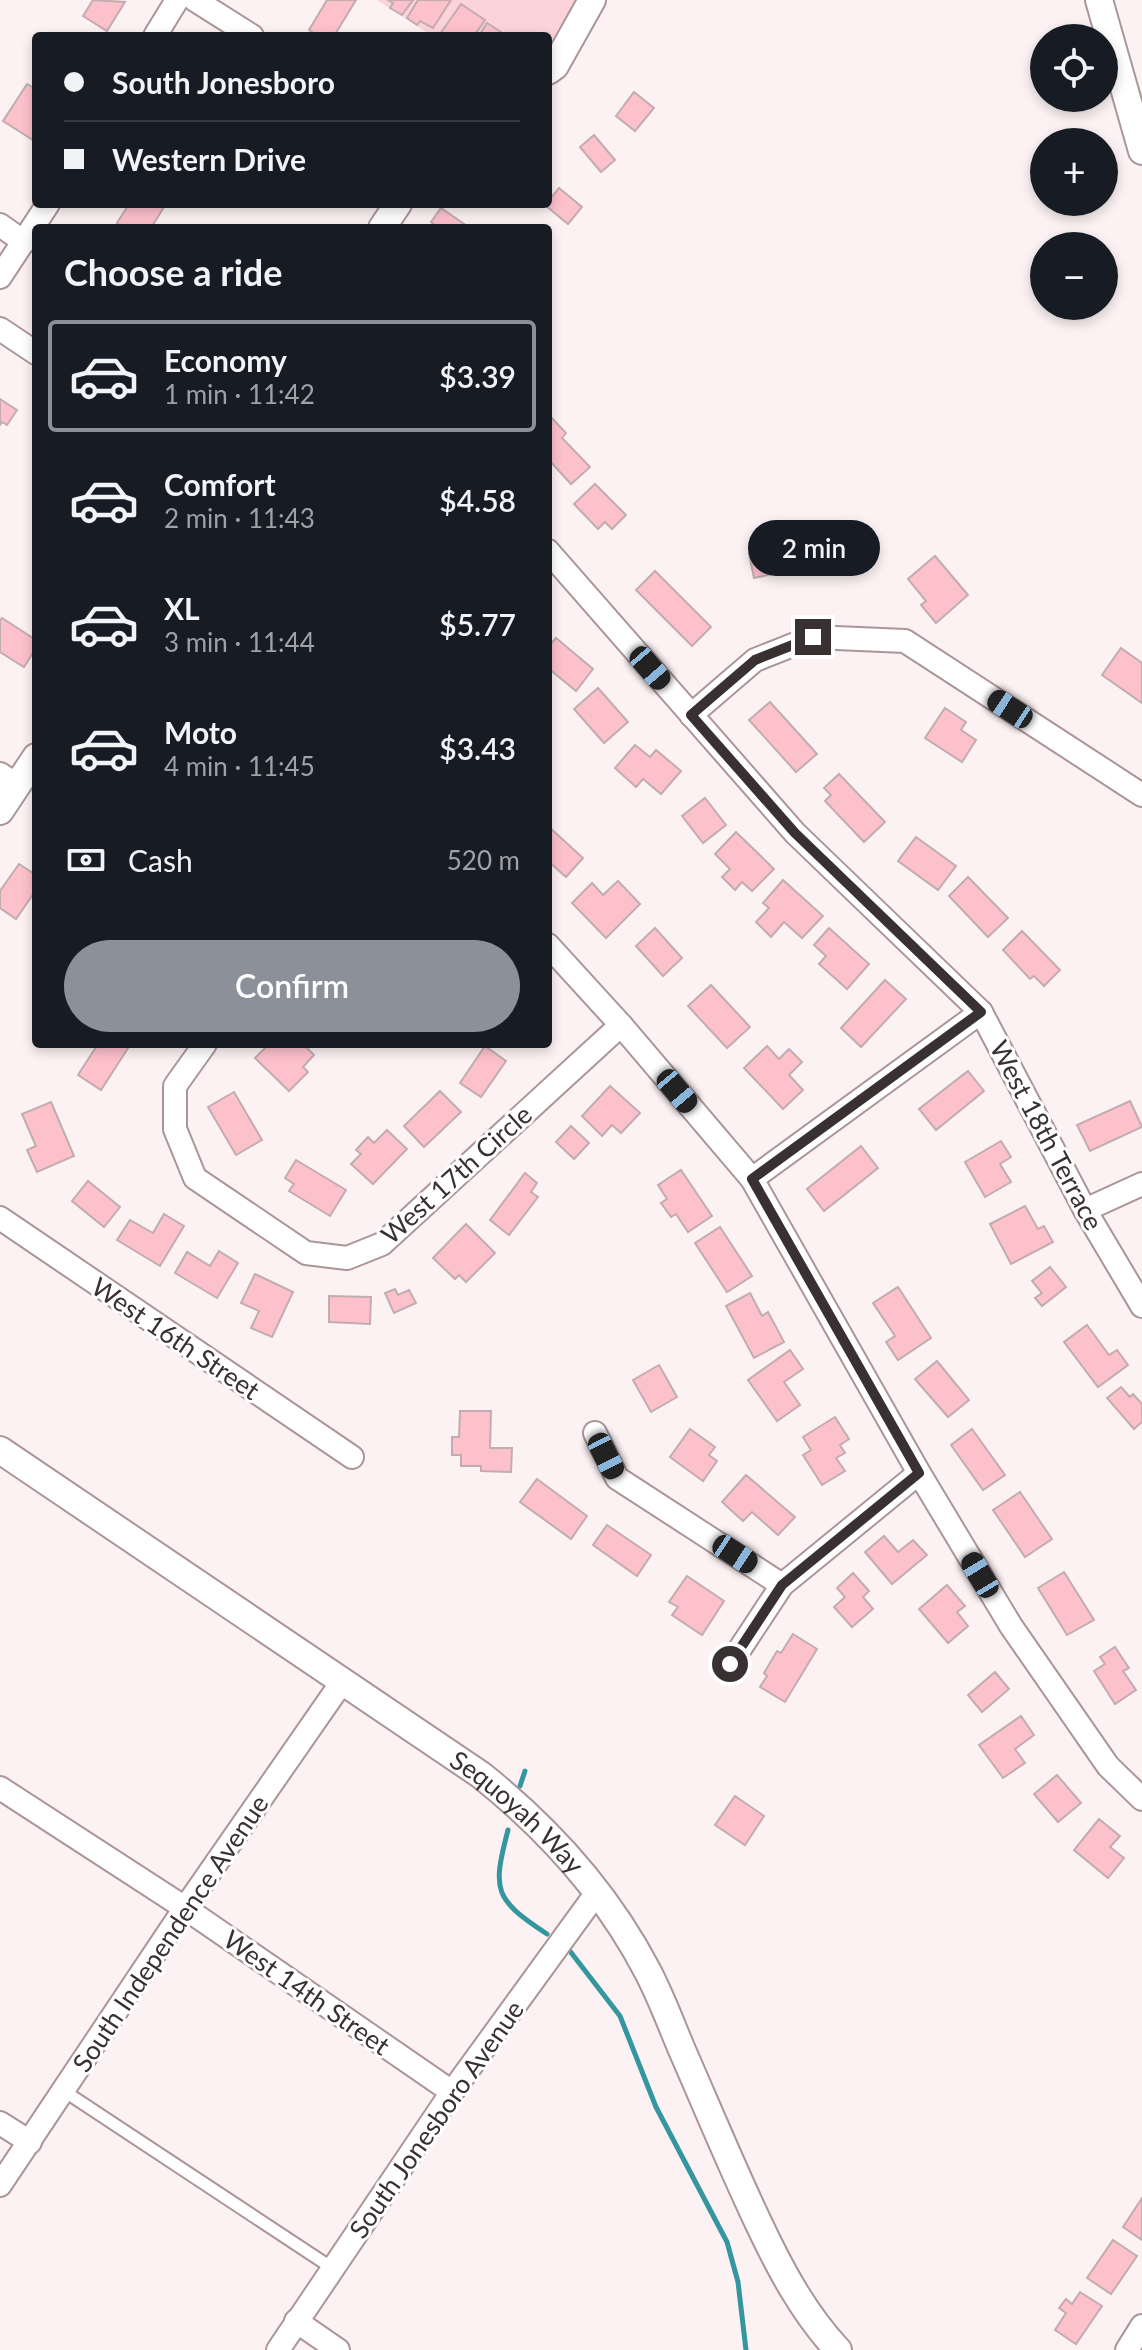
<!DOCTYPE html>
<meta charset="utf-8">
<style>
:root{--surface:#171b24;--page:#20242c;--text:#f1f3f6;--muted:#9ea1a6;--line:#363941;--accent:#8c9099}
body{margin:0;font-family:Lato,sans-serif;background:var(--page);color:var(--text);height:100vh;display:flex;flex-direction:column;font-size:30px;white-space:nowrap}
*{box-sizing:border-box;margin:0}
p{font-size:26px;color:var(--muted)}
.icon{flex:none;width:44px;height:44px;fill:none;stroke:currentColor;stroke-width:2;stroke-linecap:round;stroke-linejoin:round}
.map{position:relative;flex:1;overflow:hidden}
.details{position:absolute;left:32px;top:224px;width:520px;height:824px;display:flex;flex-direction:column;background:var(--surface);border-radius:8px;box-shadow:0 4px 12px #0003}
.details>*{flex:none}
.banner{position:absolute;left:32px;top:32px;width:520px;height:176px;border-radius:8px;box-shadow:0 4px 12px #0003;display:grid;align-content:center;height:176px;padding:0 32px;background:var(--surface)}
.controls{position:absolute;left:1030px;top:24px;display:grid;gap:16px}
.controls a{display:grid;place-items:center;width:88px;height:88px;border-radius:50%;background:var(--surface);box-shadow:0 4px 12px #0003;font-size:40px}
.end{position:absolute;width:36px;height:36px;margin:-18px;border:10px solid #393031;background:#fff;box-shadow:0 0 0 4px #fff}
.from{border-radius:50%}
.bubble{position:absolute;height:56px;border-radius:28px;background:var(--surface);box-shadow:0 4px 12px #0003;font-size:26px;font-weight:600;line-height:56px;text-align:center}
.car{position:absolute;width:24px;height:48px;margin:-24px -12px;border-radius:10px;box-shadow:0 0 6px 2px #0007;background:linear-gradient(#222 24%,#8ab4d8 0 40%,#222 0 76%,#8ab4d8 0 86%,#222 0)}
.banner b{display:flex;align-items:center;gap:28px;height:76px;font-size:30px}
.banner b+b{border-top:2px solid var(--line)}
.banner i{width:20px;height:20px;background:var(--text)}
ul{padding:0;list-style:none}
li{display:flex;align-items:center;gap:24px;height:112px;margin:0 16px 12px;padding:0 16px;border:4px solid transparent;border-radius:8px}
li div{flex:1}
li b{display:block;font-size:30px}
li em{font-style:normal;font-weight:600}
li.on{border-color:var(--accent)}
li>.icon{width:72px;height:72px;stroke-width:1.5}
h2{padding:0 32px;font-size:36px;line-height:96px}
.pay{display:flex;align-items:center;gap:20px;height:88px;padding:0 32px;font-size:30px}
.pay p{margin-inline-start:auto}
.button{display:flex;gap:16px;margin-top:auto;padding:16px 32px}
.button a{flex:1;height:92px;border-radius:48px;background:var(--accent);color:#fff;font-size:32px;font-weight:600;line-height:92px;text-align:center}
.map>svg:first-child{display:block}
.green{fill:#fbd3d9}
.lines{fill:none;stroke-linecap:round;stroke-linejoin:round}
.stream{stroke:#34969f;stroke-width:5}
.building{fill:#fdc1cc;stroke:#c3acaf;stroke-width:2}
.service-casing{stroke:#ac9599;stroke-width:15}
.minor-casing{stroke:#ac9599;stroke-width:26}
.tertiary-casing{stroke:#ac9599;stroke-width:30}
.service{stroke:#fff;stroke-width:11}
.minor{stroke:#fff;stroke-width:22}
.tertiary{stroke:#fff;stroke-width:26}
.route{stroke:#393031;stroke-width:10}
.labels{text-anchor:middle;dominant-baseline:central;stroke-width:6;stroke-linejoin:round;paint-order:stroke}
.street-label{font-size:26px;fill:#393031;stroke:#fff}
</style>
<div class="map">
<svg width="1142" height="2350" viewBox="0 0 1142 2350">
<rect width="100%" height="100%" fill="#fcf2f4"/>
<polygon class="green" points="377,0 576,0 548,46 548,36 432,36"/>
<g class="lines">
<g class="stream">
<polyline points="520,1786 525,1771"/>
<path d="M508,1830C492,1891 494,1899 547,1934"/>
<polyline points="566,1946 620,2016 656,2107 727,2242 738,2282 746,2350"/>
</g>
</g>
<g class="building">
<polygon points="93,0 125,2 107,31 83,16"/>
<polygon points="327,0 356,0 334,36 318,36 309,30"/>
<polygon points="388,0 413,0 402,15 390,8 393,3"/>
<polygon points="418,0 451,0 433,28 420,21 417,25 407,18"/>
<polygon points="461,4 485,20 474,36 444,36 440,34"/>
<polygon points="487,23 507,36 479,36"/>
<polygon points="27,84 36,89 36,135 33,140 3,121"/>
<polygon points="634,92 654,108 635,131 616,116"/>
<polygon points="594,135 615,160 601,172 580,147"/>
<polygon points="559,188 582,207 568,224 545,205"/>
<polygon points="129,204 160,204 164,207 151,228 124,228 117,223"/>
<polygon points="441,208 470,228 439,228 431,222"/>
<polygon points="0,399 17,410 7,425 2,422 0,425"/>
<polygon points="548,414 566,433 562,438 590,467 571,484 548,459"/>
<polygon points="595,484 626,515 612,529 605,522 598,529 574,504"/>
<polygon points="852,534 857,560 813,568 808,543"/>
<polygon points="777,548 782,572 754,578 749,554"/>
<polygon points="935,556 968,595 936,623 921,605 926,601 908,579"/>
<polygon points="655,571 711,627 692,646 636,590"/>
<polygon points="2,618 36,640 36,648 24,667 0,652 0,621"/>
<polygon points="556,638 593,669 576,691 548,668 548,647"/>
<polygon points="1121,648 1142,663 1142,703 1102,675"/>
<polygon points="598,688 628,722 604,743 574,709"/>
<polygon points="770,702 817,754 796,772 749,720"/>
<polygon points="945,708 966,722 961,730 976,740 962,762 925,738"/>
<polygon points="635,745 650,757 656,750 681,771 661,794 643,779 636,787 615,768"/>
<polygon points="839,774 885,822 864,842 825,801 831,795 824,788"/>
<polygon points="705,798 726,825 703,843 682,816"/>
<polygon points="548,826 583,858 566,877 548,861"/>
<polygon points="736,832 774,869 752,891 742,882 735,890 722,877 730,869 715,854"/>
<polygon points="916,837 956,866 938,890 898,861"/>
<polygon points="19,864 36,875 36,890 16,919 0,908 0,891"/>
<polygon points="968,877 1008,918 988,937 949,896"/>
<polygon points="783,880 823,916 802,938 784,922 771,937 756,922 769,908 763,903"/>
<polygon points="618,881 640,904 606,938 572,903 592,883 603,895"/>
<polygon points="655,928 682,958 663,976 636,946"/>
<polygon points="829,928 869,964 847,989 819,964 826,956 814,945"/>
<polygon points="1022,931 1060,970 1044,986 1034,976 1030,979 1003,950"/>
<polygon points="885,980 906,999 861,1047 841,1028"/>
<polygon points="711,985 750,1027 727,1048 688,1006"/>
<polygon points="98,1044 130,1045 101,1090 78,1075"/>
<polygon points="269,1044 303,1044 314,1055 303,1067 308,1072 289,1091 255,1058"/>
<polygon points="485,1046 506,1061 481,1097 460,1083"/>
<polygon points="767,1046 779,1059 789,1049 802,1062 789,1075 803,1090 783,1109 744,1068"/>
<polygon points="968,1071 984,1091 936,1130 919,1109"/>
<polygon points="610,1086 640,1113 621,1133 612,1125 602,1136 582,1116"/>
<polygon points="440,1091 461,1112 424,1147 404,1126"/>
<polygon points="234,1092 262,1140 236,1155 208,1107"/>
<polygon points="1130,1101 1142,1127 1090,1151 1077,1125"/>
<polygon points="51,1102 74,1156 37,1172 27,1150 36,1146 22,1114"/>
<polygon points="571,1126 589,1143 574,1159 556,1142"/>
<polygon points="387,1130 407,1149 373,1184 351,1164 361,1154 356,1150 368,1137 374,1143"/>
<polygon points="1001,1141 1011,1157 1000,1164 1011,1182 985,1197 965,1162"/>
<polygon points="861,1146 878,1168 824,1211 807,1189"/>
<polygon points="296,1160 346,1190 330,1216 289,1191 294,1184 285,1178"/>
<polygon points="681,1170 712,1216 688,1232 676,1214 671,1217 661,1203 667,1199 658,1185"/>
<polygon points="525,1173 537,1183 531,1192 538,1197 509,1235 490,1220"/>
<polygon points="88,1181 120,1207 104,1227 72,1201"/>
<polygon points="1025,1206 1038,1229 1044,1226 1053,1242 1011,1264 990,1224"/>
<polygon points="164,1214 184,1226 160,1266 117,1240 130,1220 153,1233"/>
<polygon points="466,1224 495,1253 466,1282 459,1275 455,1279 433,1258"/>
<polygon points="720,1227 752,1276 727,1292 695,1243"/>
<polygon points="219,1251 238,1263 217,1298 175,1273 187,1252 210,1266"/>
<polygon points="1050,1267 1066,1287 1042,1306 1035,1298 1042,1293 1032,1281"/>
<polygon points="255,1274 293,1292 272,1337 251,1328 259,1311 241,1303"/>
<polygon points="898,1287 931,1338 898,1360 886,1342 895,1336 873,1303"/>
<polygon points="395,1289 398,1295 409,1290 416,1303 394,1313 385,1293"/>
<polygon points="750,1293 762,1316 768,1312 784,1342 754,1358 726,1306"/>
<polygon points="329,1296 371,1297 370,1324 329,1322"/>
<polygon points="1087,1325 1109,1355 1117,1350 1128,1365 1098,1387 1064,1342"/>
<polygon points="790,1350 803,1369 784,1382 800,1405 777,1421 748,1380"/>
<polygon points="937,1361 969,1400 948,1417 915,1379"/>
<polygon points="659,1365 677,1397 651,1412 633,1380"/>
<polygon points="1121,1387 1130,1397 1133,1394 1142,1404 1142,1422 1134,1429 1107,1398"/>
<polygon points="460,1411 491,1411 490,1448 512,1448 511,1472 481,1471 481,1466 461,1466 461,1455 452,1455 452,1437 459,1437"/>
<polygon points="835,1417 849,1439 840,1445 845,1453 836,1458 845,1471 822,1485 803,1455 811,1450 803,1437"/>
<polygon points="690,1429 715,1447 709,1455 717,1461 703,1481 670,1457"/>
<polygon points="972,1429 1005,1475 983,1490 951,1445"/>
<polygon points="746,1475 795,1517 778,1535 752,1512 743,1521 722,1502"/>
<polygon points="537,1479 587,1516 571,1539 520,1502"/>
<polygon points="1020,1492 1052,1539 1025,1557 993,1510"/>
<polygon points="607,1525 651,1555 637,1576 593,1545"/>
<polygon points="884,1536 898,1552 913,1540 927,1555 892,1584 865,1552"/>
<polygon points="1064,1572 1094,1620 1067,1635 1038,1588"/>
<polygon points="853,1573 869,1591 863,1597 873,1609 852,1627 834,1607 845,1597 837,1588"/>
<polygon points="687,1576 724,1601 702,1635 672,1615 678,1607 669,1602"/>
<polygon points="947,1585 965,1606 957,1612 968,1626 948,1643 919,1609"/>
<polygon points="793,1634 817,1649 785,1702 760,1687 767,1676 764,1673 777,1651 781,1653"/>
<polygon points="1115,1647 1129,1668 1123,1671 1136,1690 1115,1704 1094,1671 1105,1664 1100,1657"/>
<polygon points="995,1672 1009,1689 982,1712 968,1695"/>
<polygon points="1021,1716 1034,1735 1015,1749 1025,1763 1003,1778 979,1745"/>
<polygon points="1057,1775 1081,1803 1058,1822 1034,1794"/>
<polygon points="735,1796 764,1816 745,1845 715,1825"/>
<polygon points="1099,1819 1120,1836 1110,1847 1124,1858 1108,1878 1074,1850"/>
<polygon points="1142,2198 1142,2240 1123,2227"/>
<polygon points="1113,2240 1137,2256 1111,2294 1087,2278"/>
<polygon points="1080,2292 1102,2306 1076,2344 1055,2330 1066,2313 1059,2308 1066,2299 1072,2304"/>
</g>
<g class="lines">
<g class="service-casing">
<polyline id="service" points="64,2091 332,2268"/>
</g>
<g class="minor-casing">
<g id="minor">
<polyline points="195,0 252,36"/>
<polyline points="155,36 177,0"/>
<polyline points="0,225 24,242"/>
<polyline points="0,277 48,204"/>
<polyline points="0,329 36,353"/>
<polyline points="548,551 795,833 981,1012 1085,1210 1142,1306"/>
<polyline points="691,715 755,660 813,637 905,641 1142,795"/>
<polyline points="0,774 17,785"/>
<polyline points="548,945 621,1025 752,1179 919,1473 1011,1626 1108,1766 1142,1799"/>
<polyline points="205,1044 175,1086 175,1129 195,1178 306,1253 347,1258 382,1244 621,1025"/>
<polyline points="752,1179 981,1012"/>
<polyline points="1085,1210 1142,1184"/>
<polyline points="0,1218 352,1457"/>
<polyline points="595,1433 617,1478 782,1585"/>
<polyline points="730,1664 782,1585 919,1473"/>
<polyline points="0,1788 185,1908 452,2092"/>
<polyline points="0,2123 30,2142"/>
<polyline points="0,2185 185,1908 342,1682"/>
<polyline points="296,2321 338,2350"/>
<polyline points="278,2350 452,2092 598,1891"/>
<polyline points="1127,2350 1142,2326"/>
</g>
</g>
<g class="tertiary-casing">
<g id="tertiary">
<polyline points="1099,0 1142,151"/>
<polyline points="548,71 555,66 592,0"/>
<polyline points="382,228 398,204"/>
<polyline points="0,811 36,757"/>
<path id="s1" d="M0,1450L481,1775C550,1830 607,1893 648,1972C661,1997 671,2024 682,2050C707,2107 731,2165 758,2222C779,2267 804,2314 838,2350"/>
</g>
</g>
<use href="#service" class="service"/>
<use href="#minor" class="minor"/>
<use href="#tertiary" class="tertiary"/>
</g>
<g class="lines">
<polyline class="route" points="730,1664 782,1585 919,1473 752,1179 981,1012 795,833 691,715 755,660 813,637"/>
</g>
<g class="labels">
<g class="street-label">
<text transform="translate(1047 1135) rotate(62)">West 18th Terrace</text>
<text transform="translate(456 1174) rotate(-42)">West 17th Circle</text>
<text transform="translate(176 1338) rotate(34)">West 16th Street</text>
<text stroke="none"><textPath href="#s1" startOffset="632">Sequoyah Way</textPath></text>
<text transform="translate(170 1933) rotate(-56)">South Independence Avenue</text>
<text transform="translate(307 1992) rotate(35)">West 14th Street</text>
<text transform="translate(436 2119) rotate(-55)">South Jonesboro Avenue</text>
</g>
</g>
</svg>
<div class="controls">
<a><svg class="icon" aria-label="locate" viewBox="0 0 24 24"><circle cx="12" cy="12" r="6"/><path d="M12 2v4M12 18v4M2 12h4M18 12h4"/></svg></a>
<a>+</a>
<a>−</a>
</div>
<i class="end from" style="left:730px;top:1664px"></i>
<i class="end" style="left:813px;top:637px"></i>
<div class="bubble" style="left:748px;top:520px;width:132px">2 min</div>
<i class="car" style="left:650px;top:668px;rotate:139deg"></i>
<i class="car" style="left:1010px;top:709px;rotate:303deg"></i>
<i class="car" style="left:677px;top:1091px;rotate:140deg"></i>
<i class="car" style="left:606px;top:1456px;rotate:153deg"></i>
<i class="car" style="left:735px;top:1554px;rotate:123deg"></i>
<i class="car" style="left:980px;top:1575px;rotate:329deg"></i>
<div class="banner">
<b><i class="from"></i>South Jonesboro</b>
<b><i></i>Western Drive</b>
</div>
<section class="details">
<h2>Choose a ride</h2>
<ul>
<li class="on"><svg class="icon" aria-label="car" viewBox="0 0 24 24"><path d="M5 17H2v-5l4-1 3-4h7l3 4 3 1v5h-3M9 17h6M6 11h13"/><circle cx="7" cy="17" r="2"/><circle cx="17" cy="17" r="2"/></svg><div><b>Economy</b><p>1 min · 11:42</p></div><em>$3.39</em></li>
<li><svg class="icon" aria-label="car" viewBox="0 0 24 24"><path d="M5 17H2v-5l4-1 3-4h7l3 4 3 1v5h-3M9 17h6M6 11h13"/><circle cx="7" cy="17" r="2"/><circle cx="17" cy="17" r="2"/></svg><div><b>Comfort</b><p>2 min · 11:43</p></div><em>$4.58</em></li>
<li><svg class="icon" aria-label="car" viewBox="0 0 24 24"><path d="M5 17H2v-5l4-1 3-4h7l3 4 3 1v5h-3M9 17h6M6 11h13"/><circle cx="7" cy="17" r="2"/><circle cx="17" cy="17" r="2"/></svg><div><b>XL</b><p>3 min · 11:44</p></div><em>$5.77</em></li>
<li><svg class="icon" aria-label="car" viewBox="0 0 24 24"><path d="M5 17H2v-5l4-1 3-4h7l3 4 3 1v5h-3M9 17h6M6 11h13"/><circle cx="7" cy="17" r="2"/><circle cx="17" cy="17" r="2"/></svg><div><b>Moto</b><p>4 min · 11:45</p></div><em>$3.43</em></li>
</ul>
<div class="pay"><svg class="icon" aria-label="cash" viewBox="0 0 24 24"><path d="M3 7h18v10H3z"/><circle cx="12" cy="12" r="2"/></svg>Cash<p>520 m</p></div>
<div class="button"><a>Confirm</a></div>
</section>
</div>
